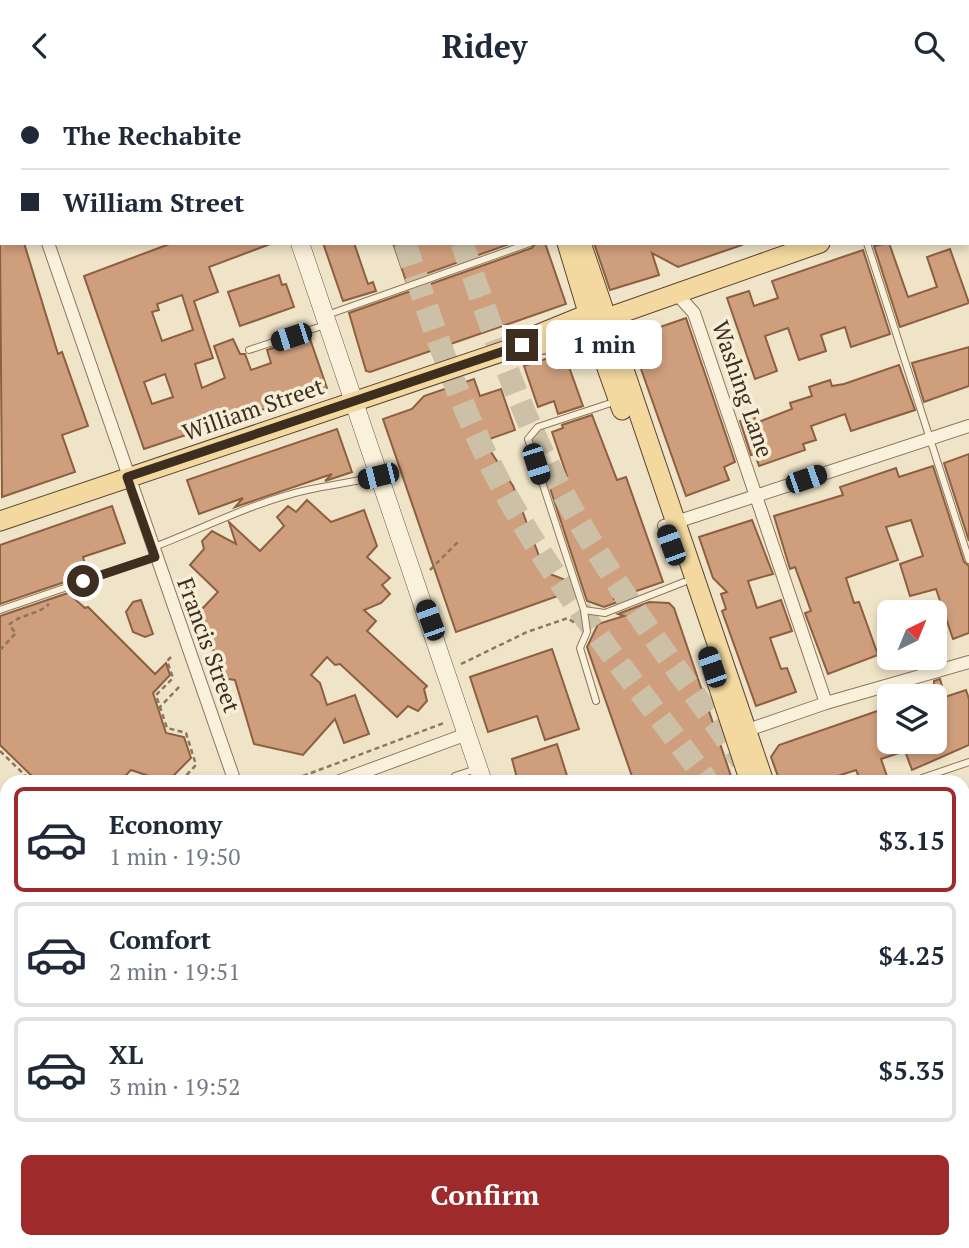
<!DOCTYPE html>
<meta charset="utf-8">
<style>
:root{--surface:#fff;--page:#f2f2f3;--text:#1f2937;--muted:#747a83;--line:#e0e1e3;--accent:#9e2a2b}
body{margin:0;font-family:"PT Serif",serif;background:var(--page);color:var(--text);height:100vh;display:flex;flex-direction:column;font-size:26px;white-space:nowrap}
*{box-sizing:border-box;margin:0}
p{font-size:23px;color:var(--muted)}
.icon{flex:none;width:38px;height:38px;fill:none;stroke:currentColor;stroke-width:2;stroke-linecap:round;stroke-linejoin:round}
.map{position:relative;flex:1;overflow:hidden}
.drawer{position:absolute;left:0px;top:684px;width:970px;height:474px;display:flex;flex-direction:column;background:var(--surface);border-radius:21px 21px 0 0;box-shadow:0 4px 10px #0003}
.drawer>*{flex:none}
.banner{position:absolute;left:0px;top:0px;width:970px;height:154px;box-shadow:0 4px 10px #0003;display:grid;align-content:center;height:154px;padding:0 21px;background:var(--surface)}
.needle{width:46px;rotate:43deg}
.controls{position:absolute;left:877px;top:509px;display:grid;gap:14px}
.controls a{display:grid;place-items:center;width:70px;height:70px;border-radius:10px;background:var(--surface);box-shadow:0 4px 10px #0003;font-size:35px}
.end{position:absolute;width:32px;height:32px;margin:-16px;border:9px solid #3d2e20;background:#fff;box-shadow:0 0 0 4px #fff}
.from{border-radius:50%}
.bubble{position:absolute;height:49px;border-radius:10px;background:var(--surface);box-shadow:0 4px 10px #0003;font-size:23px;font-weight:800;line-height:49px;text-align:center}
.car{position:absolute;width:21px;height:42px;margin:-21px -10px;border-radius:9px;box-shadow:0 0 5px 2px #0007;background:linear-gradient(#222 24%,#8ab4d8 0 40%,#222 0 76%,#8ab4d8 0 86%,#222 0)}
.banner b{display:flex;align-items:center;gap:24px;height:66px;font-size:26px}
.banner b+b{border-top:2px solid var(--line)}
.banner i{width:18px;height:18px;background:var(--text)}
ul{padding:12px 0 0;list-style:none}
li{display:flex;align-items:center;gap:21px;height:105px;margin:0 14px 10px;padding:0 7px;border:4px solid var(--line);border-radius:10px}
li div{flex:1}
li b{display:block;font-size:26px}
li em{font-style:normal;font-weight:800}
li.on{border-color:var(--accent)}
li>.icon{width:63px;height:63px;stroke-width:1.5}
.action{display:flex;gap:14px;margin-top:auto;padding:14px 21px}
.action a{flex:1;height:80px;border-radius:10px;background:var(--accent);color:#fff;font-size:28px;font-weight:800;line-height:80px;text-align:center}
header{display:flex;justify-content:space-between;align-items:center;height:91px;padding:0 21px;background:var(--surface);font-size:32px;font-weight:800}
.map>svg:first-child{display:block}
.green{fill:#c9cf9b}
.building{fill:#cf9f7d;stroke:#8d5f41;stroke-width:2;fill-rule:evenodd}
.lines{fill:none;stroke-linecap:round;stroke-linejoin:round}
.highway-tunnel{stroke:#ccc0a6;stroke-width:23;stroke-dasharray:23 11;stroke-linecap:butt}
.lane-casing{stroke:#8d765c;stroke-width:8}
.street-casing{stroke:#8d765c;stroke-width:14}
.secondary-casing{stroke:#6f573f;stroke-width:19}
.primary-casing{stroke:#5b4430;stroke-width:21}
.path{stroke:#8d765c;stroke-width:2.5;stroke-dasharray:5 3.5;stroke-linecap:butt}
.lane{stroke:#faf1dc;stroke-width:6}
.street{stroke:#faf1dc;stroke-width:12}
.secondary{stroke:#faf1dc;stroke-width:18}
.primary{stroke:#f3d9a0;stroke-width:19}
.route{stroke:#3d2e20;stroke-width:9}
.labels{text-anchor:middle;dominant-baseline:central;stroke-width:7;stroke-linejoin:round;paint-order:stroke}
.street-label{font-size:23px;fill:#3d2e20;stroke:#f7eed8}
</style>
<header><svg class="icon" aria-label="back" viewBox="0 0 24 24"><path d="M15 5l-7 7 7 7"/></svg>Ridey<svg class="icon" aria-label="search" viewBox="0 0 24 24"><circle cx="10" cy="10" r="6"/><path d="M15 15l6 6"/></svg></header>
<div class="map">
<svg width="969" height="1157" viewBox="0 0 969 1157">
<rect width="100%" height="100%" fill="#f0e4c8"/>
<polygon class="green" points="969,809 969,1043 963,1045 962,811"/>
<g class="building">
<polygon points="0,152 24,152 58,263 62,261 88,335 62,344 75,381 2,406"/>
<path d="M172,152H273L209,176L218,201L194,210L213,267L195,273L202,297L225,287L214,255L233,248L240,263H245L251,279L271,272L267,259L309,245L327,297L144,358L84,185ZM182,204L193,239L162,250L152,221L159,219L157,213ZM165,283L173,306L152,313L144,291Z"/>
<polygon points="323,152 354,152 368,193 373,191 376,200 343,210"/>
<polygon points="393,152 512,152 406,190"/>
<polygon points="536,152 545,152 566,213 370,281 366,280 349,222 532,157"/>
<polygon points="594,152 741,152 742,154 678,176 652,162 659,184 610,199"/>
<polygon points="889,152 908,206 937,196 927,166 950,158 969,212 900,236 874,155"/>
<polygon points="863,159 890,243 851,256 845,236 821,244 826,260 799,269 788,237 765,245 777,280 755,288 727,207 749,200 754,215 778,207 772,190"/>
<polygon points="279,184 282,194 286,193 294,216 240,235 228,201"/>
<polygon points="686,227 735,371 724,376 729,389 686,405 635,261 637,244"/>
<polygon points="969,256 969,295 924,311 912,272"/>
<polygon points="564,262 583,315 558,323 554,310 538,316 524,275"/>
<polygon points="899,274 915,319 851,340 845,323 811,335 816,349 803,353 805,359 759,375 755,363 751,364 740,330 754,325 756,332 792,318 790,312 812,305 809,296 830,289 832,295 844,293"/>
<polygon points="474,288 480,305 501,298 515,339 484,350 513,395 545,481 568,490 572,500 456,541 383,328 412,318 424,305"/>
<polygon points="592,324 617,389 626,386 663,491 613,508 623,509 604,516 587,510 548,391 567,385 552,341 563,337 562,334"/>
<polygon points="337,338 352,381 325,390 332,383 235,416 243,407 199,423 187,389"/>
<polygon points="969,363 969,450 944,372"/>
<polygon points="933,375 964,471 969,475 969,542 953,548 936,498 910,505 900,473 923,465 911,429 886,436 898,469 846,487 854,512 859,511 878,564 828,583 805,522 811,520 795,476 790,478 774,425 843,404 840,396 896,377 899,386"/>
<polygon points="307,409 331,431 364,419 377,455 367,466 390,487 382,494 390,503 381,512 364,519 376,530 367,540 427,595 424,598 427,610 418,620 408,615 397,626 340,573 335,574 327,566 311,584 320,592 327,614 355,604 369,643 344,652 335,628 303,664 254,653 235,589 222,587 202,522 202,518 218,501 190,474 204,458 202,450 212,440 236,453 229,431 260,460 284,435 277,426 288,415 296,421"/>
<polygon points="112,415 125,452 83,466 88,483 0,513 0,454"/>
<polygon points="752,429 773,483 748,490 757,517 781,509 792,540 770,547 781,578 787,577 796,601 756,615 722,520 726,518 721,503 727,501 713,487 699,446"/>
<polygon points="68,502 85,517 88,516 155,583 166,572 170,584 153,602 166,642 184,646 191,667 167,691 131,679 119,691 38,691 0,654 0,525"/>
<polygon points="141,509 153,543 145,546 133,541 126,521 133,511"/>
<polygon points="649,511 669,512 674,517 733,691 634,691 587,556 598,533 624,525 618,523"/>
<polygon points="552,558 579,638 545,649 537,625 488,641 470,586"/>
<polygon points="940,588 945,606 966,599 969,608 969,654 912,679 905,660 881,668 889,691 861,691 856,679 819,691 780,691 771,666 779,654 889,616 889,651 934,651 934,590"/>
<polygon points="557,653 569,691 518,691 512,668"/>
</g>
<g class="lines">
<g class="highway-tunnel">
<polyline points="354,0 354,2"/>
<polyline points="410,0 411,2"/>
<path d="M405,152C432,233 459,314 499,390C555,497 636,593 708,691"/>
<path d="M462,152C489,231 516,310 554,385C604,483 679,580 742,670"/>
<polyline points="962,1018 969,1037"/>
<polyline points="962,1150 965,1157"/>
</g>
<g class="lane-casing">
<g id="lane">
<polyline points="350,0 351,2"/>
<polyline points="867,152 969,469"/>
<polyline points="327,224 530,152"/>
<polyline points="249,259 325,234"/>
<path d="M154,456C204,437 254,411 307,399C330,394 353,391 376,386"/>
<polyline points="0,519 155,466"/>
<polyline points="584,519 605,522 684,491"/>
<polyline points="596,610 580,557 587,541 584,519 528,348 538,336 617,310"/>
<polyline points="455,685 476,678"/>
<polyline points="922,687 969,671"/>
<polyline points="283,1157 298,1152"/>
</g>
</g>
<g class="street-casing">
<g id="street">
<polyline points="807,0 808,2"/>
<polyline points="540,2 543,0"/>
<polyline points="0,9 2,14"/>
<polyline points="48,152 235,691"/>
<polyline points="676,202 694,222 826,612"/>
<polyline points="664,435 969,335"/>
<polyline points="742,641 826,612 969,571"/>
<polyline points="337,691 467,643"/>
<polyline points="0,777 7,769"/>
<polyline points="0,802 7,822"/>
<polyline points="113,1152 116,1157"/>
<polyline points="632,1152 634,1157"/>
<polyline points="649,1152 651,1157"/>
</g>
</g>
<g class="secondary-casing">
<g id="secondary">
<polyline points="248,0 248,2"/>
<polyline points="300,152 483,691"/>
<polyline points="962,1063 969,1061"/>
<polyline points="962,1087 969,1085"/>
<polyline points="688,1157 704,1152"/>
<polyline points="752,1157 768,1152"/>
</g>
</g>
<g class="primary-casing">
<g id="primary">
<polyline points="528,0 528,2"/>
<polyline points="968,101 969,101"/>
<polyline points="567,152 593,238 622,319"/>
<polyline points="581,152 764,691"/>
<path d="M522,254C553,255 583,247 607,227L820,152"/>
<polyline points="0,430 522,254 539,243 588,223 607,227"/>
<polyline points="713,579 750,691"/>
<polyline points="962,789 969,787"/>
<polyline points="0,1115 7,1112"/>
<polyline points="904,1152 906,1157"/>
<polyline points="919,1152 921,1157"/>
</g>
</g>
<g class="path">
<polyline points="430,479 458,451"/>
<path d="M0,559L16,542L9,534C20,523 38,524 49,513"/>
<polyline points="171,566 167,570 173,587 156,604 167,637 186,642 196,674 180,691"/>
<polyline points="461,573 527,541 568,527 576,533"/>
<polyline points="158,618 181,594"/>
<polyline points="0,660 32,691"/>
<polyline points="187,684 195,691"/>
<polyline points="287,691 444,632"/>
<polyline points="0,713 7,732"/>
<polyline points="962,914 969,909"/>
<polyline points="962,933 969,935"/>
<polyline points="0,1095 7,1093"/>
<polyline points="97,1152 99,1157"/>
</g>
<use href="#lane" class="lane"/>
<use href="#street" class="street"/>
<use href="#secondary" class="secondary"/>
<use href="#primary" class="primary"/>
</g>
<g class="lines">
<polyline class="route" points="83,490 155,466 127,386 522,254"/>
</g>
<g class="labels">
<g class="street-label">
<text transform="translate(743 298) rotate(71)">Washing Lane</text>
<text transform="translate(253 318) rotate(-19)">William Street</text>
<text transform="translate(209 554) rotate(70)">Francis Street</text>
</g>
</g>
</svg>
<div class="controls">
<a><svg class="needle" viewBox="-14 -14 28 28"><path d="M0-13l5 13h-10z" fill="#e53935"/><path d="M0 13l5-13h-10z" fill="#747a83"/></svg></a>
<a><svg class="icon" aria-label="layers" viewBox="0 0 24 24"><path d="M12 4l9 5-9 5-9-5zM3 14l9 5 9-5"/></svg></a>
</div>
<i class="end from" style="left:83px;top:490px"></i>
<i class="end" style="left:522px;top:254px"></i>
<div class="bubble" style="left:546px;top:229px;width:116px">1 min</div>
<i class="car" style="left:291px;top:246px;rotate:252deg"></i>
<i class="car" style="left:536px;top:373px;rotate:162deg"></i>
<i class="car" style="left:378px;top:385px;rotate:256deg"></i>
<i class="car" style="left:806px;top:388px;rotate:71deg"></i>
<i class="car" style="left:671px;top:454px;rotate:340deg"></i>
<i class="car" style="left:430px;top:529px;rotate:340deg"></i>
<i class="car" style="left:712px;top:576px;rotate:341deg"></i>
<div class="banner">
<b><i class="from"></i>The Rechabite</b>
<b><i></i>William Street</b>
</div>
<section class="drawer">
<ul>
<li class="on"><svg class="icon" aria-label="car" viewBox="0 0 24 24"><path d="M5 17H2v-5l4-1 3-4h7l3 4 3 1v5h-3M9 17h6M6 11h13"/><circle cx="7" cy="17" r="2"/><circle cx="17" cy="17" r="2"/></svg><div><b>Economy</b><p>1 min · 19:50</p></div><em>$3.15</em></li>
<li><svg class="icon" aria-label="car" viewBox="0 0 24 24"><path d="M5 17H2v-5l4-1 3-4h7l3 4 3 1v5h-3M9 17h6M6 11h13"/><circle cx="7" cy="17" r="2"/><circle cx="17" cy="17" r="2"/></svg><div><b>Comfort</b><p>2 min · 19:51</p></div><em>$4.25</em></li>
<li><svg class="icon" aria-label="car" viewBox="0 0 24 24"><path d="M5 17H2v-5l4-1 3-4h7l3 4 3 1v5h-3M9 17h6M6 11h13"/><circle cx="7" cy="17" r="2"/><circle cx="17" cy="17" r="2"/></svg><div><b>XL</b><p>3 min · 19:52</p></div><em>$5.35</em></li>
</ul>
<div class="action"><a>Confirm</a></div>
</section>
</div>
